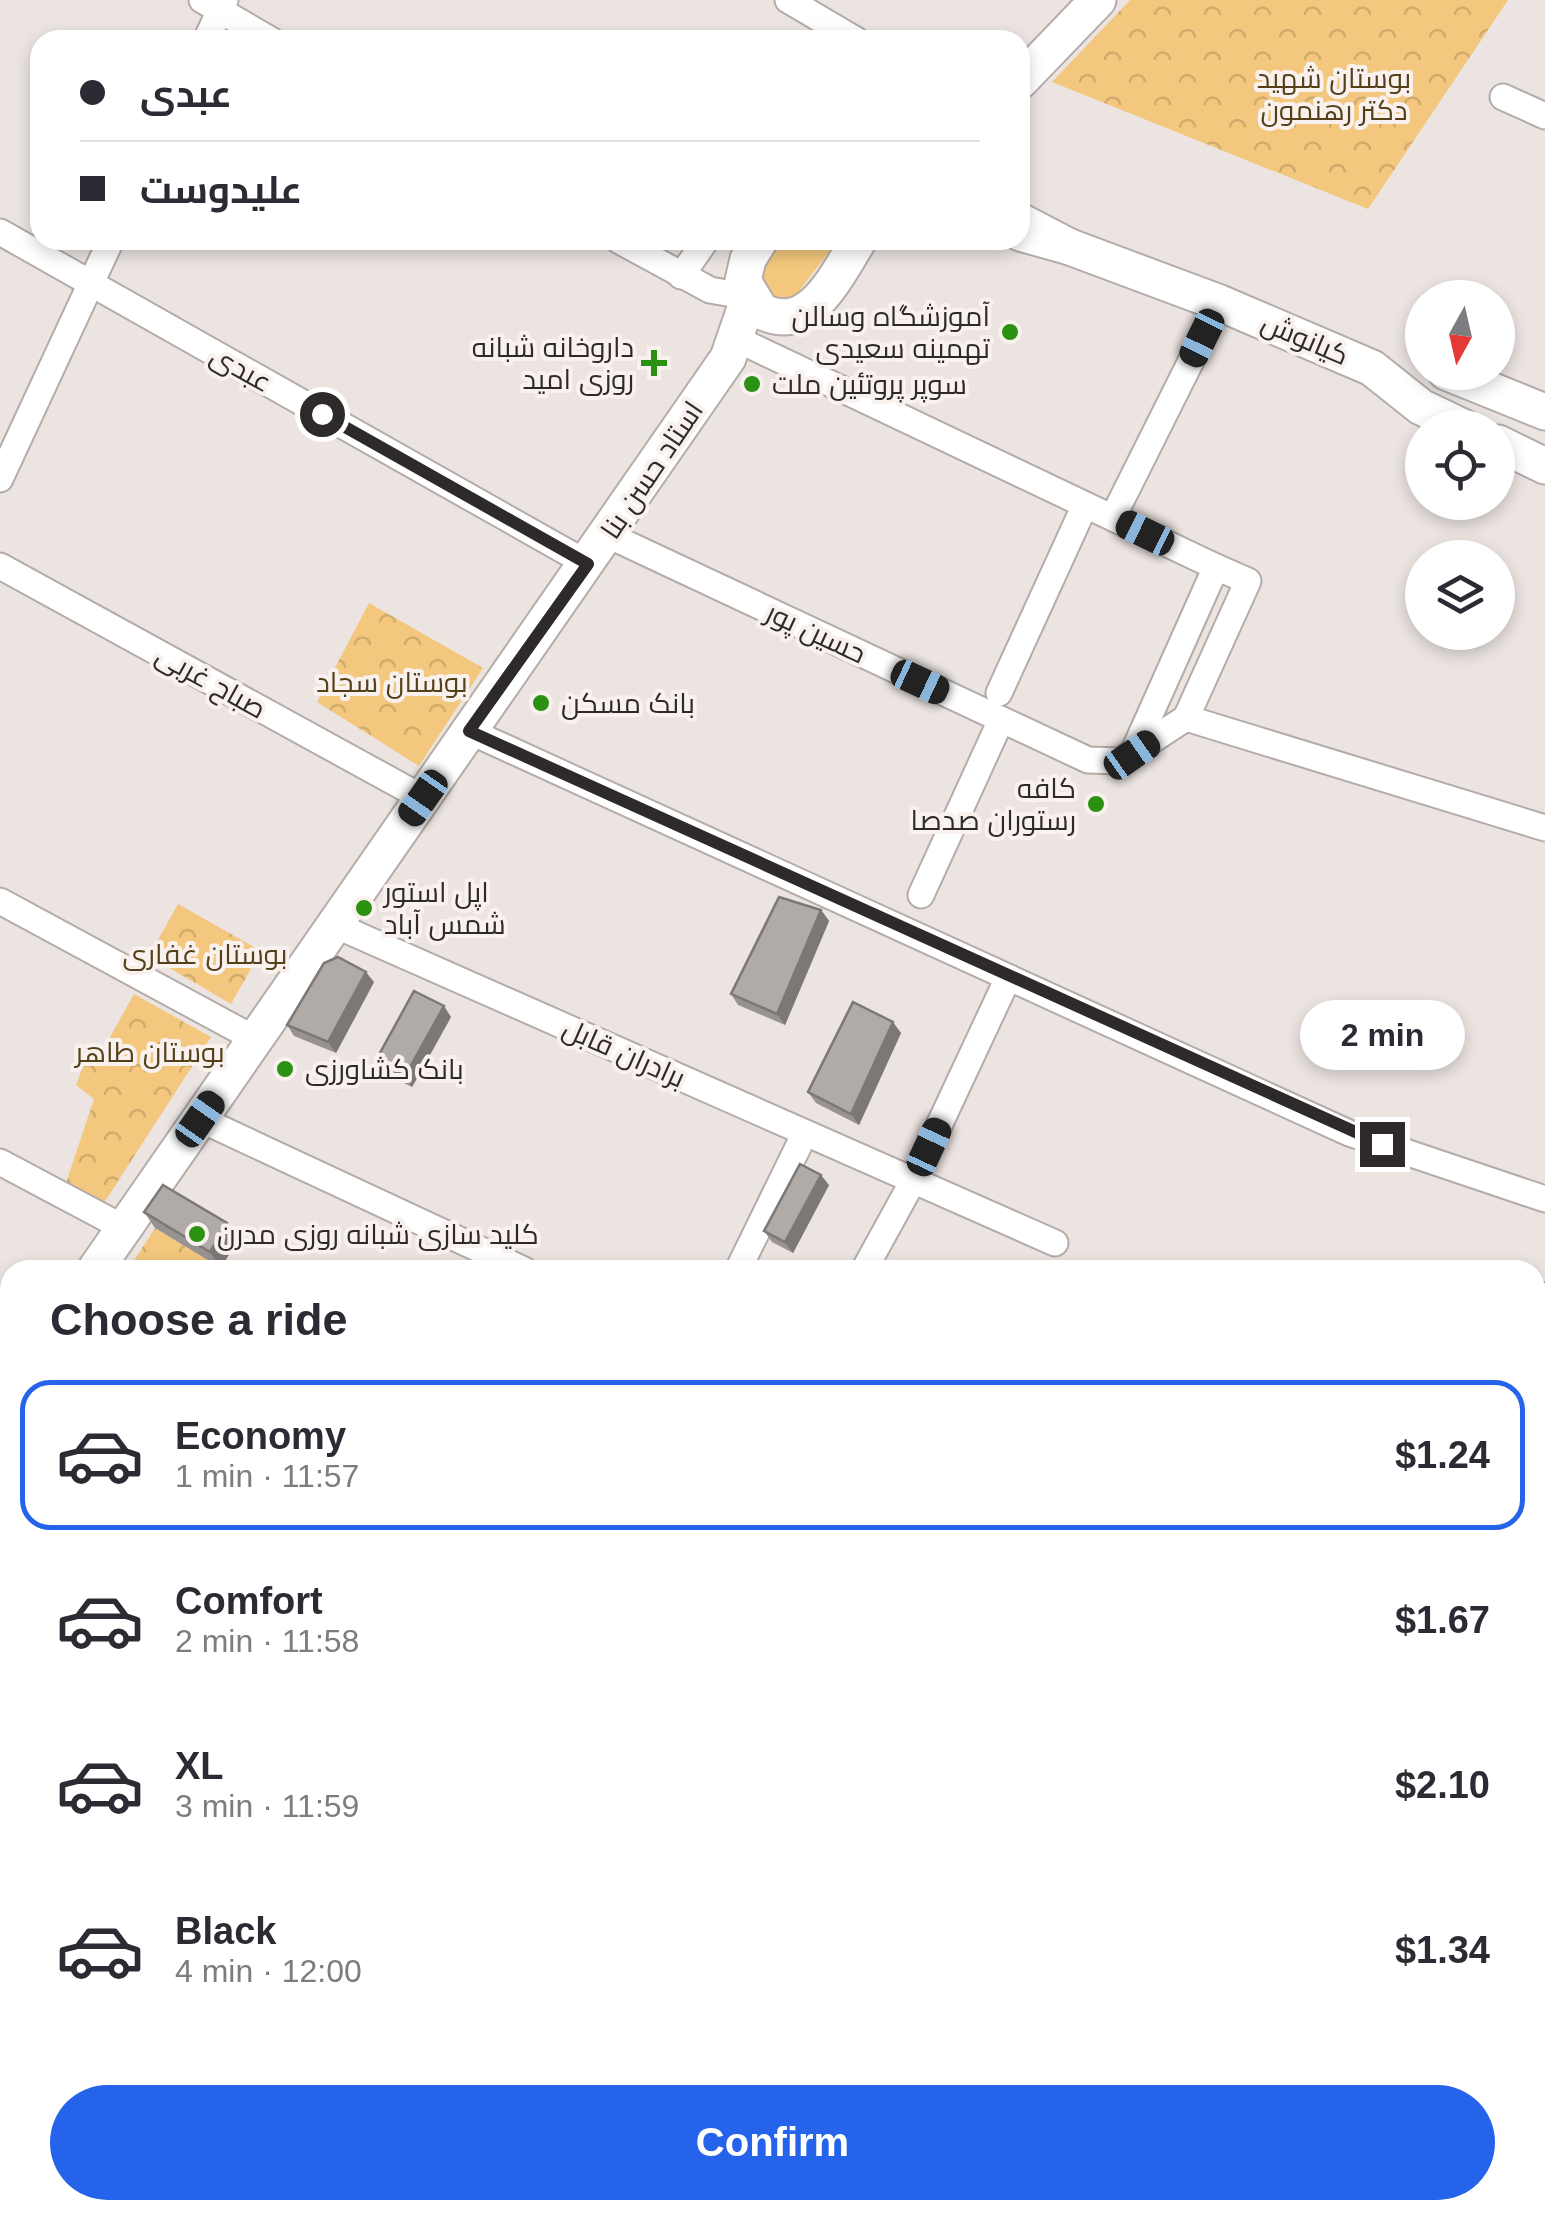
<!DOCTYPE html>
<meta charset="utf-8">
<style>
:root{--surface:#fff;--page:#f2f2f3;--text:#2b2b33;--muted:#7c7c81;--line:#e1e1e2;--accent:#2563eb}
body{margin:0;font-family:Helvetica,Cairo,sans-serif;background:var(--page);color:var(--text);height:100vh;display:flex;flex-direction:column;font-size:38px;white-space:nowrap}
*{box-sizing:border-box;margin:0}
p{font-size:32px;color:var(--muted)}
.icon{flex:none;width:55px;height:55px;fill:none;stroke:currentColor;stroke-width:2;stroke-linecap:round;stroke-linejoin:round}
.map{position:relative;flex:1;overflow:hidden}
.details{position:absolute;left:0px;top:1260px;width:1545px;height:960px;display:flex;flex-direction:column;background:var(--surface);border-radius:30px 30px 0 0;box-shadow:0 5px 15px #0003}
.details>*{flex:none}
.guide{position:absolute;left:30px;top:30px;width:1000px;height:220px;border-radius:30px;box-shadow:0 5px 15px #0003;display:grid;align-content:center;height:220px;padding:0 50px;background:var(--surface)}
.needle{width:65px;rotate:188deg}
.buttons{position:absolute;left:1405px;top:280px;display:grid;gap:20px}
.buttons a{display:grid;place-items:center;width:110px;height:110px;border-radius:50%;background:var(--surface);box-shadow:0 5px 15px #0003;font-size:50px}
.end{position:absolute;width:45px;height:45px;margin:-22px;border:12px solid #2d2a29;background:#fff;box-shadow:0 0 0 5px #fff}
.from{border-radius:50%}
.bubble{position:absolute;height:70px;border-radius:35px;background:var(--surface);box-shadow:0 5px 15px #0003;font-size:32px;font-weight:700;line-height:70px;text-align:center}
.car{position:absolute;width:30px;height:60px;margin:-30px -15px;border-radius:12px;box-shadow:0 0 8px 2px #0007;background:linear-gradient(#222 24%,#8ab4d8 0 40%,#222 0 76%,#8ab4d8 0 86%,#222 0)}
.guide b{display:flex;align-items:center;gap:35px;height:95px;font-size:38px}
.guide b+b{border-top:2px solid var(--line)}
.guide i{width:25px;height:25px;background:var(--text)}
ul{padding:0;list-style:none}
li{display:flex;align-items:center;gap:30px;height:150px;margin:0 20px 15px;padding:0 30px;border:5px solid transparent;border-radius:30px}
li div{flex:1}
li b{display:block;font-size:38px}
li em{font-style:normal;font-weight:700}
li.selected{border-color:var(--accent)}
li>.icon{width:90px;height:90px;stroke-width:1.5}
h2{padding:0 50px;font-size:45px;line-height:120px}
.cta{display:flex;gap:20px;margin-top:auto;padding:20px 50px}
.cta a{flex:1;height:115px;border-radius:60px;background:var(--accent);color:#fff;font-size:40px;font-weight:700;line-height:115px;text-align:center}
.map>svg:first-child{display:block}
.grass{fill:#f3c77d}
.park{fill:url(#park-crowns)}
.garden{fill:url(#garden-dots)}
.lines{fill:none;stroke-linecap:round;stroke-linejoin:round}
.street-casing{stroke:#b3aca9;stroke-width:29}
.secondary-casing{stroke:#b3aca9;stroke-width:39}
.primary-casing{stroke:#b3aca9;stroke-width:44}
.highway-casing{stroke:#b3aca9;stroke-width:49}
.street{stroke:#fff;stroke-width:25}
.secondary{stroke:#fff;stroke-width:35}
.primary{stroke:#fff;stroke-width:40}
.highway{stroke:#fff;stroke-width:45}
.path-bridge{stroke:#8e8987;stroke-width:4;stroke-dasharray:10 5;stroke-linecap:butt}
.wall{fill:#989390}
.shaded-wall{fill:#7c7875}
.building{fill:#b1aba7;stroke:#7c7875;stroke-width:2.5}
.route{stroke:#2d2a29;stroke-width:12}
.poi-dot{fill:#2a9112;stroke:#f8f1ee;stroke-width:4}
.labels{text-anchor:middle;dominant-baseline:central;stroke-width:8;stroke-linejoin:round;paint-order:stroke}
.park-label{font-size:28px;fill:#56401a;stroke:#f8f1ee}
.poi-label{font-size:28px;fill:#2d2a29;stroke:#f8f1ee;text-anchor:start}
.street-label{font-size:28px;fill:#2d2a29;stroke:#f8f1ee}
</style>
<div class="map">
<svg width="1545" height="2220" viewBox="0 0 1545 2220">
<defs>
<pattern id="park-crowns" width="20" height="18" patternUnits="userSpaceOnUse" patternTransform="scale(2.5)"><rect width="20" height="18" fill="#f3c77d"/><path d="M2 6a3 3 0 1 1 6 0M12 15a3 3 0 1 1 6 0" fill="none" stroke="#d1ab6c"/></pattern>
<pattern id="garden-dots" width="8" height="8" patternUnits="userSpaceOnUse" patternTransform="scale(2.5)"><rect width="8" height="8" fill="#f3c77d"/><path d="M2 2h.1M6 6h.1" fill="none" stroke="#d1ab6c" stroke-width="1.8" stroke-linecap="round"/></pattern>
</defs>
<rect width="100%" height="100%" fill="#ebe4e1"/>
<polygon class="grass" points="778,240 838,240 793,299 777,300 764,291 760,269"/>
<g class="park">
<polygon points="1130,0 1508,0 1368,209 1052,82"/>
<polygon points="369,603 483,668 419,766 317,702"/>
<polygon points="178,904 261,951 231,1004 149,956"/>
<polygon points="134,994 211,1037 102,1206 66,1183 94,1099 76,1085 88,1053 100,1055"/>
<polygon points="155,1228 221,1268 220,1270 128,1270"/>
</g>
<polygon class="garden" points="1545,1445 1545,1591 1535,1575 1535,1448"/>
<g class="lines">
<g class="street-casing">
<g id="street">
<polyline points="202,0 271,40"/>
<polyline points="788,0 856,40"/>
<polyline points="206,40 225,0"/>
<polyline points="1503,97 1545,116"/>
<polyline points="0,232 588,564"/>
<polyline points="618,240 710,290 749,297"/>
<polyline points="681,276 706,240"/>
<polyline points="749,345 1216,567"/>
<polyline points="0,479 111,240"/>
<polyline points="1113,517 1220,303"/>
<polyline points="608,535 1088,760 1120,761 1186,718"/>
<polyline points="0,566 423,798"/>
<polyline points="999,693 1085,505"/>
<polyline points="1186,718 1545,828"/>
<polyline points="469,731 1349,1133 1545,1199"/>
<polyline points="1132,755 1216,567 1248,581 1186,718"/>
<polyline points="921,895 1001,720"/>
<polyline points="0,901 255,1039"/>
<polyline points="335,925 1055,1243"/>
<polyline points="200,1119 524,1270"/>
<polyline points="0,1162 124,1228"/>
<polyline points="738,1270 805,1133"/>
<polyline points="864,1270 913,1181 1008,978"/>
<polyline points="0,1391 10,1383"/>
<polyline points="0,1636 10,1643"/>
<polyline points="0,2184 10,2191"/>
<polyline points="42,2210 58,2220"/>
<polyline points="639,2210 662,2220"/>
<polyline points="1045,2210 1064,2220"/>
<polyline points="1456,2210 1476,2220"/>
<polyline points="487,2220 491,2210"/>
<polyline points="528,2220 531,2210"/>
<polyline points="1301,2220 1305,2210"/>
</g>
</g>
<g class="secondary-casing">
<g id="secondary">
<polyline points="1020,81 1098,0"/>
<polyline points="1020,221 1070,247 1020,233"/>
<path d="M760,240L748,259L743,281L761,311C811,336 836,275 859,240"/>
<polyline points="1070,247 1220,303 1372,368 1421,407 1465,428"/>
<polyline points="1446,372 1545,412"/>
<polyline points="1498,443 1545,466"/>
<polyline points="95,1270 728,358 749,297"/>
<polyline points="0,1887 10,1872"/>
</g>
</g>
<g class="primary-casing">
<g id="primary">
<polyline points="1535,1306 1545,1303"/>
<polyline points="1535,1599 1545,1618"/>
<polyline points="1535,2055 1545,1993"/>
<polyline points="1537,2220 1545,2180"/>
</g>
</g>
<g class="highway-casing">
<g id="highway">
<polyline points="1535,1355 1545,1352"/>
<polyline points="1535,1422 1545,1420"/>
<polyline points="0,1727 10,1727"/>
<polyline points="0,1816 10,1816"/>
</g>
</g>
<use href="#street" class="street"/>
<use href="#secondary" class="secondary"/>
<use href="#primary" class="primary"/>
<use href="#highway" class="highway"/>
<polyline class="path-bridge" points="1512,2210 1533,2220"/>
</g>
<g class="wall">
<polygon points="821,910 829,921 785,1025 738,1005 731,994"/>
<polygon points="374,982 336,1053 294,1036 287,1025"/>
<polygon points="451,1017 412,1087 383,1073 375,1062"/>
<polygon points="901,1033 859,1125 816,1103 808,1092"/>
<polygon points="829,1185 793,1253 772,1242 764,1231"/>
<polygon points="144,1212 238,1239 221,1268 155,1228"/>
</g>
<g class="shaded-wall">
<polygon points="821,910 829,921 785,1025 777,1014"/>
<polygon points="366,972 374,982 336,1053 328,1042"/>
<polygon points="444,1006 451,1017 412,1087 405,1076"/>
<polygon points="893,1022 901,1033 859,1125 851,1114"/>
<polygon points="821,1175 829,1185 793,1253 785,1242"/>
<polygon points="227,1223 238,1239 221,1268 210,1252"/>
</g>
<g class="building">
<polygon points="779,897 821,910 777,1014 731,994"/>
<polygon points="338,957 366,972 328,1042 287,1025 324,963"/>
<polygon points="414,991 444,1006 405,1076 375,1062"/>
<polygon points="853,1002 893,1022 851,1114 808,1092"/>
<polygon points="800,1164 821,1175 785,1242 764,1231"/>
<polygon points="163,1185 227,1223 210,1252 144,1212"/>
</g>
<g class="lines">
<polyline class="route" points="322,414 588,564 469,731 1382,1144"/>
</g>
<g class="poi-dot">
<circle cx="1010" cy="332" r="10"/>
<path d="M649 348h10v10h10v10h-10v10h-10v-10h-10v-10h10z"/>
<circle cx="752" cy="384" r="10"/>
<circle cx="541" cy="703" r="10"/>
<circle cx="1096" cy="804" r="10"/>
<circle cx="364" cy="908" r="10"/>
<circle cx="285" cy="1069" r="10"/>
<circle cx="197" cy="1234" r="10"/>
</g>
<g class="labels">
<g class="park-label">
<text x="1334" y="78">بوستان شهید<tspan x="1334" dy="32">دکتر رهنمون</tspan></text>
<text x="392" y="682">بوستان سجاد</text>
<text x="205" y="954">بوستان غفاری</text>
<text x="150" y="1052">بوستان طاهر</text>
</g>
<g class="poi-label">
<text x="990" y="316" text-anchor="end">آموزشگاه وسالن<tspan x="990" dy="32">تهمینه سعیدی</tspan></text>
<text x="634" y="347" text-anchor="end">داروخانه شبانه<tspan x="634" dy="32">روزی امید</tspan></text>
<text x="772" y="384">سوپر پروتئین ملت</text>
<text x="561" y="703">بانک مسکن</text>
<text x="1076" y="788" text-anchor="end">کافه<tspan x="1076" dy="32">رستوران صدصا</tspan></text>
<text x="384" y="892">اپل استور<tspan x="384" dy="32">شمس آباد</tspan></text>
<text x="305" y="1069">بانک کشاورزی</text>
<text x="217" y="1234">کلید سازی شبانه روزی مدرن</text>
</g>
<g class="street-label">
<text transform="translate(1305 339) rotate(23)">کیانوش</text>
<text transform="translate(241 369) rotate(29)">عبدی</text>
<text transform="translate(652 470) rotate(-56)">استاد حسن بنا</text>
<text transform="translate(816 633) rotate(25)">حسین پور</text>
<text transform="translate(211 682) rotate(29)">صباح غربی</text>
<text transform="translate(624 1053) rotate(24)">برادران قابل</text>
</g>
</g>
</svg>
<div class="buttons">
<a><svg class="needle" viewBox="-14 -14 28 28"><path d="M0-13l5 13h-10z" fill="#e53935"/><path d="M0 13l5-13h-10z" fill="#7c7c81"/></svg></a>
<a><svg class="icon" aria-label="locate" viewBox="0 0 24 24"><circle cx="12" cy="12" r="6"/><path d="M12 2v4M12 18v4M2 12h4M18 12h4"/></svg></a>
<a><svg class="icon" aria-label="layers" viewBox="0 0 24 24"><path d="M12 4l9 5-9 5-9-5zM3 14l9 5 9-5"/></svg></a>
</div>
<i class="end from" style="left:322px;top:414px"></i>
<i class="end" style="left:1382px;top:1144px"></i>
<div class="bubble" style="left:1300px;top:1000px;width:165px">2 min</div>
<i class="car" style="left:1202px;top:338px;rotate:206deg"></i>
<i class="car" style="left:1145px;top:533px;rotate:296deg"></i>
<i class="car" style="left:920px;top:682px;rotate:115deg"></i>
<i class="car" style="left:1132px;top:755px;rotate:55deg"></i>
<i class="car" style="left:423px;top:798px;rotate:215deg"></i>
<i class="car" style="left:200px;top:1119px;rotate:35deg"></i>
<i class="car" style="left:929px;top:1147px;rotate:25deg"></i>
<div class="guide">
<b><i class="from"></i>عبدی</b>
<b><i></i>علیدوست</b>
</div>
<section class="details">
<h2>Choose a ride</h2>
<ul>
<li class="selected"><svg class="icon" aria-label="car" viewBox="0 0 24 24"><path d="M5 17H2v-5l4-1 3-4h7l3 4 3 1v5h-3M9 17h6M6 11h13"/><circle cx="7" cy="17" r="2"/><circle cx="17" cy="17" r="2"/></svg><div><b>Economy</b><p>1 min · 11:57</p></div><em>$1.24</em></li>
<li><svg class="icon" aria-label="car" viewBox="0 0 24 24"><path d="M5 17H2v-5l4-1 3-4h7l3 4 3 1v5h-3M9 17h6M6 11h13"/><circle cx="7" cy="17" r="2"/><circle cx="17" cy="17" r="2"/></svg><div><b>Comfort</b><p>2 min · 11:58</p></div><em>$1.67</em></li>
<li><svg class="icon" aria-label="car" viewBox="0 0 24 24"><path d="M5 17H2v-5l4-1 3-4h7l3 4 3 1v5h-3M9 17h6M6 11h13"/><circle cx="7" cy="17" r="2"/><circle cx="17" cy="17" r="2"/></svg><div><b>XL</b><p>3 min · 11:59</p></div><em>$2.10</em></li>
<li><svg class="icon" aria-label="car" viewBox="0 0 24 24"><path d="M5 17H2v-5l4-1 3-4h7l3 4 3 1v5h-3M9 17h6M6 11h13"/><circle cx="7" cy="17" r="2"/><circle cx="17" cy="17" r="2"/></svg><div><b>Black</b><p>4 min · 12:00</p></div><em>$1.34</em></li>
</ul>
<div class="cta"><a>Confirm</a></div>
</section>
</div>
